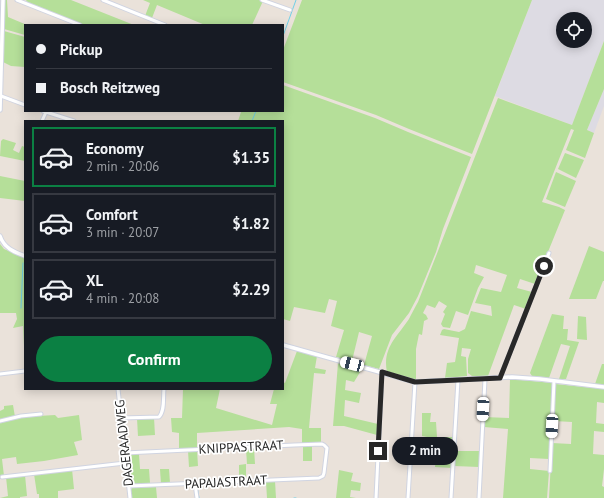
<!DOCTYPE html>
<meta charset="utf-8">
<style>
:root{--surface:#171b24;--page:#20242c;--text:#f1f3f6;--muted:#9ea1a6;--line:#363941;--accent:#0b8043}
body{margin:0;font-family:"PT Sans",sans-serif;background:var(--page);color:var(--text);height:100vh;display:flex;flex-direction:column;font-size:15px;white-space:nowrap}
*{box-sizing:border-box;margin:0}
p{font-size:13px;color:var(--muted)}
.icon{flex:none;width:22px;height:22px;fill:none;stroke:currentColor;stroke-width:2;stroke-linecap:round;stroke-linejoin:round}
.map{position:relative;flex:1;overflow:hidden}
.drawer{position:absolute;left:24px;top:120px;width:260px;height:270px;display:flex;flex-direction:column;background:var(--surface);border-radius:0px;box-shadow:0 2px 10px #0003}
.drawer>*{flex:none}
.guide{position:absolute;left:24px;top:24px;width:260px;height:88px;border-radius:0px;box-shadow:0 2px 10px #0003;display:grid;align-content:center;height:88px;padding:0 12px;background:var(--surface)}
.tools{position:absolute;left:556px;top:12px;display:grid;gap:8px}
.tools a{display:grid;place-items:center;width:36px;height:36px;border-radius:50%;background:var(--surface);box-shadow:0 2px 10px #0003;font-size:20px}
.end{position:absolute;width:18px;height:18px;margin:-9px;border:5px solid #282828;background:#fff;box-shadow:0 0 0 2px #fff}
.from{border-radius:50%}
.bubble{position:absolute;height:28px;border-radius:14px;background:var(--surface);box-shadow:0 2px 10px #0003;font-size:13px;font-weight:600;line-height:28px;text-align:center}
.car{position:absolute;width:12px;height:24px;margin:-12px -6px;border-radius:5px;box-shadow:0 0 3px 1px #0007;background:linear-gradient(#fff 24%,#345 0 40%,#fff 0 76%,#345 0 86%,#fff 0)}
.guide b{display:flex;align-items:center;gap:14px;height:38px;font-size:15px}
.guide b+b{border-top:1px solid var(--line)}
.guide i{width:10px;height:10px;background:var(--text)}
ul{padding:7px 0 0;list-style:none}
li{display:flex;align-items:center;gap:12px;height:60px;margin:0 8px 6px;padding:0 4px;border:2px solid var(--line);border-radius:0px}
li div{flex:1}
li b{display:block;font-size:15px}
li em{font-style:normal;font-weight:600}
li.active{border-color:var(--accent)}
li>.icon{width:36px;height:36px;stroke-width:1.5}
.primary-button{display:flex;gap:8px;margin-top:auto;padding:8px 12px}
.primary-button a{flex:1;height:46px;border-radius:24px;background:var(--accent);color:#fff;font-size:16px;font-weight:600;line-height:46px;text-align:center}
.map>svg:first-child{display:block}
.industrial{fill:#dddbe3;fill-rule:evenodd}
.green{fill:#b5df99}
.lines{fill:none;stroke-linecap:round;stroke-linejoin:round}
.stream{stroke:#71d0e8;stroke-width:1}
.minor-casing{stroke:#d0d4e1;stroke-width:5}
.tertiary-casing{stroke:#d0d4e1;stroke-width:5.5}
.minor{stroke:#fff;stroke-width:3}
.tertiary{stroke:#fff;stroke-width:3.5}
.route{stroke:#282828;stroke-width:5}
.labels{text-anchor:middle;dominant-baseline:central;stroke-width:3.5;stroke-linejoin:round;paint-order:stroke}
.street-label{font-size:13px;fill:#282828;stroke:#fff}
</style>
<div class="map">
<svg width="604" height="498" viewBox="0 0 604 498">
<rect width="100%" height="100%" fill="#eae2da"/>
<g class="industrial">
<path d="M532,0H604V41L572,125L495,96ZM563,19H585V41H563Z"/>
<polygon points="604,89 604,106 594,133 587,130"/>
</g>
<g class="green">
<polygon points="4,0 7,0 8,17 27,25 25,25 25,35 4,29"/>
<polygon points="26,0 71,0 134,25 77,25 28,3"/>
<polygon points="143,0 259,0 263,1 252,25 205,25 157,5 152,18 145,16 150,3"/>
<polygon points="302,0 532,0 472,154 409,129 376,115 283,82 283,50"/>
<polygon points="4,31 25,37 25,67 11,66 3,62"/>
<path d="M604,41V89L587,130L594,133L585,158L566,150L574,130L571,129L542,202L559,207L565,210L535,284L520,279L517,288L532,292L526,309L514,305L488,376H472L468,373V359L471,349L462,348L461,356L466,357L467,376L445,378L447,363L455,362L459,338L440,335L442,330L444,329L459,332L465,329L471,311L492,316L491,306L475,303L481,288L501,292L507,275L476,265L474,273L484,277L478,288L468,315L456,311L450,328L443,327L441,324L445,314L443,312L447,306L439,301L435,308L427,305L423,313L426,315L428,319L424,321L422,335L419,334L416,349V380L387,372C382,348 397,337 409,319C412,313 415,307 418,302L498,98L572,125Z"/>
<polygon points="283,85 375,118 408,132 471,157 443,229 436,252 418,296 409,313 392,335 379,369 364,365 372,336 359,332 352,361 336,357 344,330 331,326 337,301 329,299 325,313 294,307 290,321 283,319 283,121 238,121 241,112 238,111 283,111"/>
<polygon points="3,139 16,143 13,150 19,153 22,146 25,147 25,161 0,156 1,141"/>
<polygon points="565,153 584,160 576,178 558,169"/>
<polygon points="556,172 576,181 565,207 546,199"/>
<polygon points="0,176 25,181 25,201 0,198"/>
<polygon points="0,244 4,249 25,258 25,345 24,346 23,326 13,328 17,319 16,313 0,313"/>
<polygon points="589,246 604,252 604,281 603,281 596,299 569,299"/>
<polygon points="552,314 564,316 563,329 568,329 567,340 579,342 566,379 559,379 570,346 561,344 549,378 532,376 530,373"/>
<polygon points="578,316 586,317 587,340 577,339"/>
<polygon points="297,351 317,356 315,368 326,370 325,374 314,373 309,428 321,428 321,443 302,444 302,429 289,427 197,433 197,448 179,449 179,433 172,432 171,418 182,418 183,389 220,389 216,408 272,425 277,404 270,404 274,389 283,389 283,382 285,383"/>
<polygon points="338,363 362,369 354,382 346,380 345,390 361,393 359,403 345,400 344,416 378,424 377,435 344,426 333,426"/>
<polygon points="602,364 604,364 604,385 595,384"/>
<polygon points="510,379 553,383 549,459 530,458 530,469 549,471 547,498 503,498 508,429 484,427 484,417 509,418"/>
<polygon points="555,384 604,389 604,403 597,402 596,423 604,424 604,432 594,431 593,454 604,455 604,469 602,486 604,487 604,498 549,498 552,443 571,444 572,422 554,421"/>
<polygon points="13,405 15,417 0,420 0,411 4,409 4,406"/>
<polygon points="422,413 431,413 430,422 436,422 437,437 453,437 453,443 437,443 437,439 422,436"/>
<polygon points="55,415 58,418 79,415 82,440 74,442 78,455 44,461 17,464 16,457 2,459 4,476 0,476 0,479 0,422 22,417"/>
<polygon points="154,418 155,435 138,436 137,419"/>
<polygon points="413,442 434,447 435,450 453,451 452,468 435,467 436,458 412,455"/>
<rect x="303" y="445" width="9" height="16"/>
<polygon points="254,448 255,464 247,464 246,449"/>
<polygon points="197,450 198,466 189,467 188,451"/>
<polygon points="455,451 480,451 479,467 454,466"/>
<polygon points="129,454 139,454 140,469 149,469 150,483 132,485 130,484 128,459"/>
<polygon points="246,464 246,480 239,481 239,465"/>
<polygon points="72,469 74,489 58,491 58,498 39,498 39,494 37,494 34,474"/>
<polygon points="160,469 169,469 170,483 161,484"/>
<polygon points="339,470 353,473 351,481 361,483 360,491 351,490 350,497 356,498 336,498"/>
<polygon points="25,475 27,496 20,497 20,498 0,498 8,496 6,477"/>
<polygon points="275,481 276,498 267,498 266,482"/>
<polygon points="156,487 157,498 132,498 131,490 132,488"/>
</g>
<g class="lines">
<g class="stream">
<polyline points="283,36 296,0"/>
<polyline points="252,121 256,111"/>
<polyline points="21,308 23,263"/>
<polyline points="197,486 199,498"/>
<polyline points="294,498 296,498"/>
</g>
<g class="minor-casing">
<g id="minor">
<polyline points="17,0 80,25"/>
<polyline points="103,0 165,25"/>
<polyline points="262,0 290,10"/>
<polyline points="1,96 25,105"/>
<polyline points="43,111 74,121"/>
<polyline points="42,121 46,112"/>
<polyline points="0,374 25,371"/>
<polyline points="500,378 549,253"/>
<polyline points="118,389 130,498"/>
<path d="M121,418L159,417C165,411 163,398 164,389"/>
<polyline points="0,421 21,416 41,414"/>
<polyline points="125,453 294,445 322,444 324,445 327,448 324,473 323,476 319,478 129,486"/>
<polyline points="550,471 554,381"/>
<polyline points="2,477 125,463"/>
<polyline points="195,484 197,498"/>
<polyline points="376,498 382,372"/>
<polyline points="408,498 415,382"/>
<polyline points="451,498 458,380"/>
<polyline points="479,498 485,379"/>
</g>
</g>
<g class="tertiary-casing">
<g id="tertiary">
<polyline points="0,110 3,0"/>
<path d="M0,236C4,248 14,252 25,256"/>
<polyline points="283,345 415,382 512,377 540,379 604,387"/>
</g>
</g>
<use href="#minor" class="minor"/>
<use href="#tertiary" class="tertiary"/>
</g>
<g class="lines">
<polyline class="route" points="378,451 382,372 415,382 500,378 544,266"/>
</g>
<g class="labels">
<g class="street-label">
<text transform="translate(124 443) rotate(-96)">DAGERAADWEG</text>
<text transform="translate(241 447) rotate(-3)">KNIPPASTRAAT</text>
<text transform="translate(226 482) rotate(-3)">PAPAJASTRAAT</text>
</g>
</g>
</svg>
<div class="tools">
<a><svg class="icon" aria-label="locate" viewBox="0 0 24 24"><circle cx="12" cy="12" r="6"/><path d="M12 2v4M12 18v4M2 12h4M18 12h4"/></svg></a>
</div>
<i class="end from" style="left:544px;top:266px"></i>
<i class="end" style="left:378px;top:451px"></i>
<div class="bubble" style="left:392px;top:437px;width:66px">2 min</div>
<i class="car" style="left:352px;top:364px;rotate:285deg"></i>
<i class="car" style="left:483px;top:409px;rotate:183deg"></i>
<i class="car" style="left:552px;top:426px;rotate:183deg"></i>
<div class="guide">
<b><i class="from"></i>Pickup</b>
<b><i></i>Bosch Reitzweg</b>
</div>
<section class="drawer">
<ul>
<li class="active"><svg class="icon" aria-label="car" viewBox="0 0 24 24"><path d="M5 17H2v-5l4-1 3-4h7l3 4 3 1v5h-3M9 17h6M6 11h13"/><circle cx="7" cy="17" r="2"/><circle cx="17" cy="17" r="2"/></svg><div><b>Economy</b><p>2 min · 20:06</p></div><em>$1.35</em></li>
<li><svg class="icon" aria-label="car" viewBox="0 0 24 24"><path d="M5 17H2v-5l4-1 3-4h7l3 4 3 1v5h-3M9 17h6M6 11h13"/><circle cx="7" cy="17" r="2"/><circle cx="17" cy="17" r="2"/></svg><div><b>Comfort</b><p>3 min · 20:07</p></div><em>$1.82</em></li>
<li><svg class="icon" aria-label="car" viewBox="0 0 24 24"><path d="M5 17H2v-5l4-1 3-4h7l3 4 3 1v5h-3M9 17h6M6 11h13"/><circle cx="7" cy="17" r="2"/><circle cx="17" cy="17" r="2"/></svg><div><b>XL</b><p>4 min · 20:08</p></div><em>$2.29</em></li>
</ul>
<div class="primary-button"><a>Confirm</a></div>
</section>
</div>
